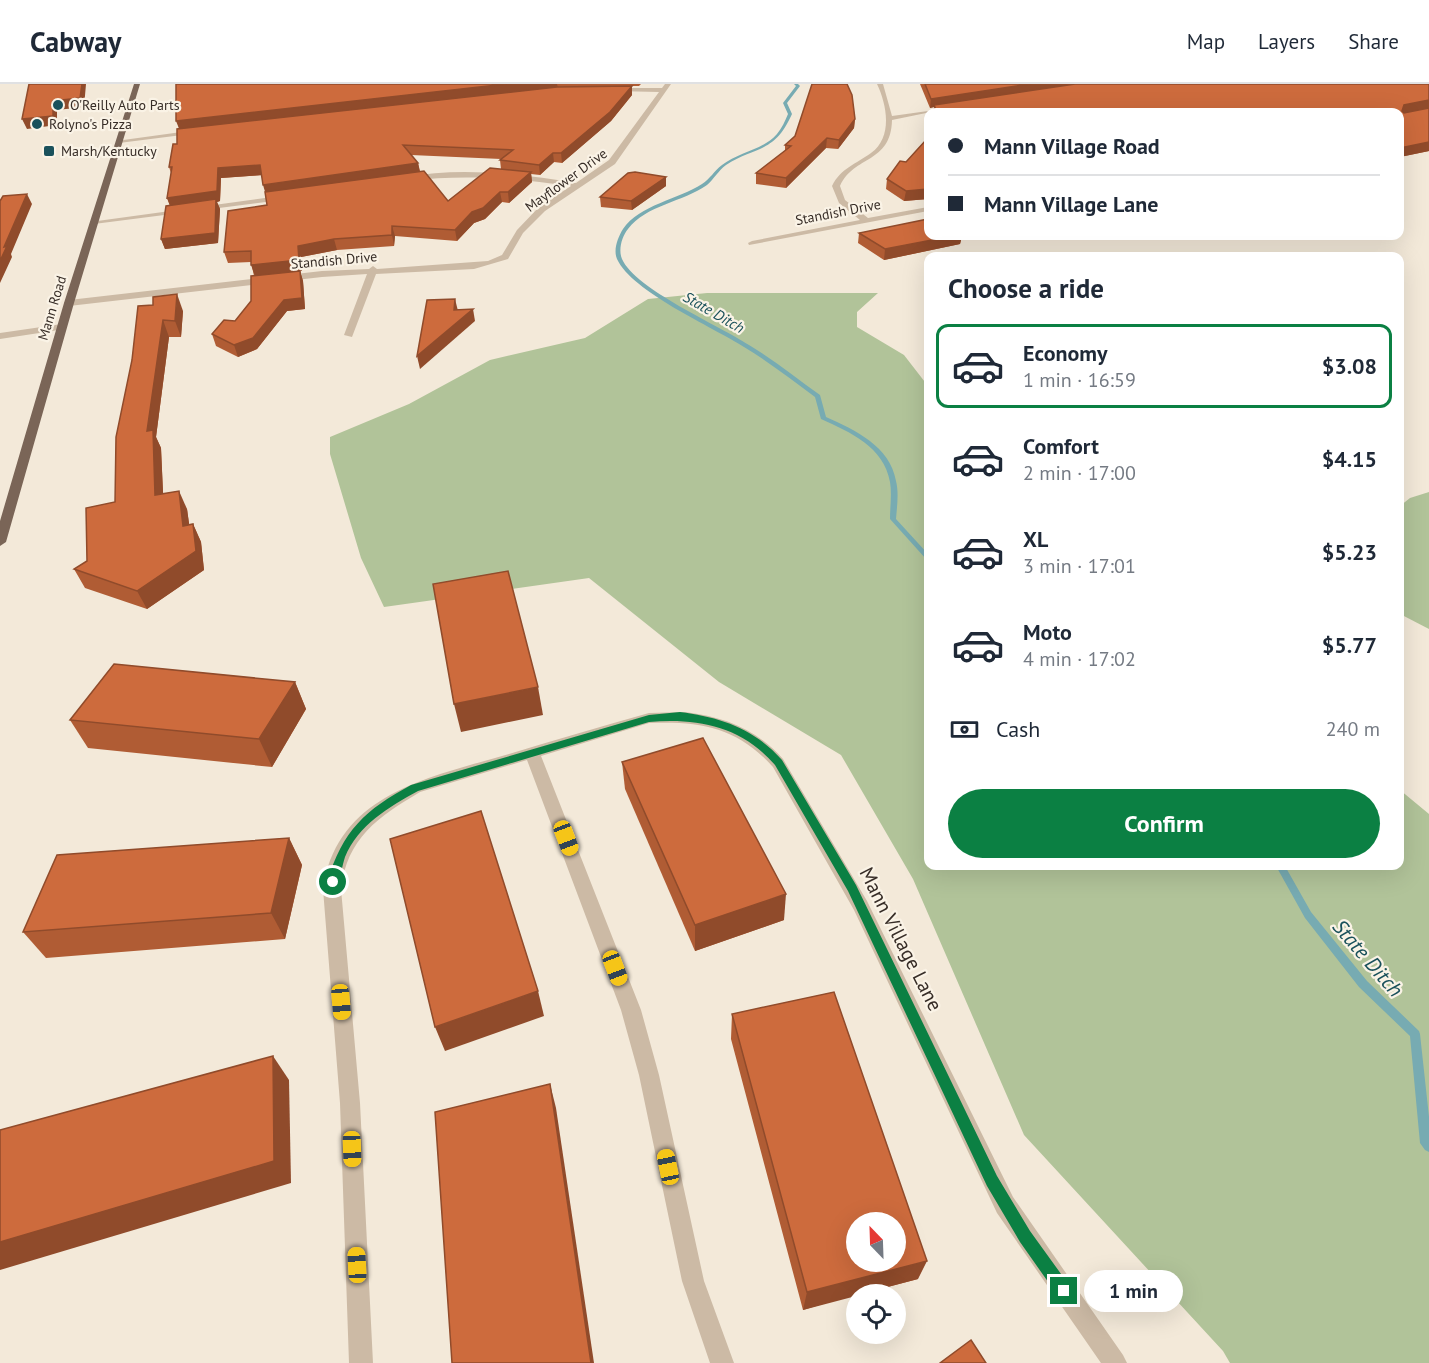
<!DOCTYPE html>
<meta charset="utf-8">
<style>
:root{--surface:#fff;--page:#f6f6f7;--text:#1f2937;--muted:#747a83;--line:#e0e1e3;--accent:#0b8043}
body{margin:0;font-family:"PT Sans",sans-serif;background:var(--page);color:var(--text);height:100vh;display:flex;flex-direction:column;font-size:22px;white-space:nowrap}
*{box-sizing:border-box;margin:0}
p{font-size:20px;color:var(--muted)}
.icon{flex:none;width:33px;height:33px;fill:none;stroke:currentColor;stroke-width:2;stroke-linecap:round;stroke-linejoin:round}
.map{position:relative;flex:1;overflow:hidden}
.drawer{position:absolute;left:924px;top:168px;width:480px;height:618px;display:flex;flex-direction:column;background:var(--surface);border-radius:12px;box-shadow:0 6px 24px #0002}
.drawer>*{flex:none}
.hud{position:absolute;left:924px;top:24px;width:480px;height:132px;border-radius:12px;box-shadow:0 6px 24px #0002;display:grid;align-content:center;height:132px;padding:0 24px;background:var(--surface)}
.needle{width:39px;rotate:337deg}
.controls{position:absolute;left:846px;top:1128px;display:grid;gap:12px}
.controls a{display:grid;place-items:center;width:60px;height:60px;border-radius:50%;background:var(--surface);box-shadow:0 6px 24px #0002;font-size:30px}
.end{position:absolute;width:27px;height:27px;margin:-14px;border:8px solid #0b8043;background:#fff;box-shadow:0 0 0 3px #fff}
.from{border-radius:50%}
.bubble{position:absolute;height:42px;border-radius:21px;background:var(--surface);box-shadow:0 6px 24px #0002;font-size:20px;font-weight:700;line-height:42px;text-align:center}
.car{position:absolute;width:18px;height:36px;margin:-18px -9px;border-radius:8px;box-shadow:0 0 4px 2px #0007;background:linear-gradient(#f5c518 24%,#345 0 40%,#f5c518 0 76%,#345 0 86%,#f5c518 0)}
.hud b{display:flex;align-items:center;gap:21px;height:57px;font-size:22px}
.hud b+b{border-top:2px solid var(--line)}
.hud i{width:15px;height:15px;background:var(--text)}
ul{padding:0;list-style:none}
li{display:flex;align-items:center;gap:18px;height:84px;margin:0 12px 9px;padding:0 12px;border:3px solid transparent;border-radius:12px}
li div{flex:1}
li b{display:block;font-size:22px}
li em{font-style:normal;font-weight:700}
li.selected{border-color:var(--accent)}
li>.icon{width:54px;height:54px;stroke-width:1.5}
h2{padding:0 24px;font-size:27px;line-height:72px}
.pay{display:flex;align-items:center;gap:15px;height:66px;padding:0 24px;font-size:22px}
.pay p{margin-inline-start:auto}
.cta{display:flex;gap:12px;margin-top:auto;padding:12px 24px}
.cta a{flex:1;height:69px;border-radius:36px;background:var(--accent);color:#fff;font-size:24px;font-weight:700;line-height:69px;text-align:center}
header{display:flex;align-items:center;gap:36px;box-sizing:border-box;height:84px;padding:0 30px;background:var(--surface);border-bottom:2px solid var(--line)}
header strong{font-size:28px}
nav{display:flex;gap:33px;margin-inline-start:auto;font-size:21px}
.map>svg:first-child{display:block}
.green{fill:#b1c399}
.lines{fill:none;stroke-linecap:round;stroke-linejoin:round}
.stream{fill:#77abb2;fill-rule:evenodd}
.minor{fill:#ccbaa5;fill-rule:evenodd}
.major{fill:#7a6557;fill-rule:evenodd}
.wall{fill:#b05c34;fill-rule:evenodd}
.shaded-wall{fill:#904b2b}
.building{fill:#cd6b3d;stroke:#904b2b;stroke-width:1.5;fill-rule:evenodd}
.route{fill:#0b8043}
.poi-dot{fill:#1a515b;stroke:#faf3e6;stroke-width:2}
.labels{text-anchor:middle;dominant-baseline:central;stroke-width:4.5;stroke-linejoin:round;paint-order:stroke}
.far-poi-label{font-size:14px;fill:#372d27;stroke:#faf3e6;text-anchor:start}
.far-street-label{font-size:14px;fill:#372d27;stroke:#faf3e6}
.far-water-label{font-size:15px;font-style:italic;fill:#1a515b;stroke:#faf3e6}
.near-street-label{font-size:20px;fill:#372d27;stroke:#faf3e6}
.near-water-label{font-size:21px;font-style:italic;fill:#1a515b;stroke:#faf3e6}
</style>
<header>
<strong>Cabway</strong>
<nav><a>Map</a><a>Layers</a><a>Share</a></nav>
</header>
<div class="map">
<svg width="1429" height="1279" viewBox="0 0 1429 1279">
<rect width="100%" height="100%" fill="#f3e9d9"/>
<g class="green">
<polygon points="707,209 878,209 857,228 857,243 904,271 928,302 928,782 1400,782 1400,706 1429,730 1429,1279 1230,1279 1223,1267 1024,1051 913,795 841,671 719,598 589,494 384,523 361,474 330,370 330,353 409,320 490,276 585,254 648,215"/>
<polygon points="1429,408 1429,545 1400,530 1400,422 1410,414"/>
</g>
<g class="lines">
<g class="stream">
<path d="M794,0H798L800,2L787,19L792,30C774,70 757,61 726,81C718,87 714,95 707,101C683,118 646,121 628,145C622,152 618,166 622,175C635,205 720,242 749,261C774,276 796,294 820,311L826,333C855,346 890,362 896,397C899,409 897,422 896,435L928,470V476L926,475L890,435C890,423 892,410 890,398C884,363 850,348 821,335L815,313C792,296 769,278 744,263C713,243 632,208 617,175C613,166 618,153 623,145C639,121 679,115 702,100C710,95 714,87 722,81C739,68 763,66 777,50C782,44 785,37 788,30L783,19L796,2Z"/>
<polygon points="1276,782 1285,782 1311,828 1367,897 1419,947 1420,950 1429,1033 1429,1068 1425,1066 1420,1059 1410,952 1359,903 1305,834"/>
</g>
<g class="minor">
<path d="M665,0H671L615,80L545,127L523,149L508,175L474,185L376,190L352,253L344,251L367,190L322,193L69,222L64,219L69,216L322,187L369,185L373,182L377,185L488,177L502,171L517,146L539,123L571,102C516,94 463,90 408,97L405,93C462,83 520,90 576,99L609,76L659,8L613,7L611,4H662Z"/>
<path d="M877,0H883L892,32L928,27L931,28L892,36C891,80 854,71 840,102L845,116L868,134L928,123V127L749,161L748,159L752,157L860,136L839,119L832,102C841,84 856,80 871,69C893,53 887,21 877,0Z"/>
<polygon points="196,46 198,49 119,59 116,57"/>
<polygon points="286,111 289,115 94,140 90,138"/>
<polygon points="62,240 65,241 65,245 0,255 0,249"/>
<path d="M685,628C725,633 756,645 783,675L867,817L1013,1113L1123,1271L1127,1279H1101L997,1129L854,826L773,683C737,643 701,637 649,639L541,672L641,926L659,991L704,1197L734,1279H710L682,1197L639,991L621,926L527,676L420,708C378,733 347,754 341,805L360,1019L373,1279H349L340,1019L323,805C337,709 431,693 509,670C555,656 602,642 649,629Z"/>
</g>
<polygon class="major" points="134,0 140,0 74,219 6,458 0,462 0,437 64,219"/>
</g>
<g class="wall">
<path d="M176,0H641L639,2H632V11L611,37L562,79L554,78L540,91L531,90L532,98L509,119L502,118L485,135L474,139L457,157L395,152L394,162L337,166L301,173L302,187H300L303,197L305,225L287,227L257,265L238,273L216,262L212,250L235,237L251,217L254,192L251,178L228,179L224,168L267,121L266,108L262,91L221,94L220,117L217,118L220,125L218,159L165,165L161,155L170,122L167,114L171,89L169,83L177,60L179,45ZM411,71L501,75L500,76L501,85L448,117L420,87L418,79Z"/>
<polygon points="920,0 1429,0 1429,67 1400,73 1400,28 933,28 934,23 930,24"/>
<polygon points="855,35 854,44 838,65 826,64 786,104 756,100 756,89 785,67 785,61"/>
<polygon points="928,42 928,115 904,117 886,105 887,95 906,78 926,56"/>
<polygon points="666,93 666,102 632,126 601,123 600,113"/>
<polygon points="859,149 928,152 962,152 960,160 884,176 858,159"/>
<polygon points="153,221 183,227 181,253 169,253 156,353 161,364 163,410 187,425 189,440 193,440 201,458 204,486 147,525 85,504 74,485 87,477 115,418"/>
<polygon points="295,598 306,625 272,683 88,664 70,636"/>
<polygon points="622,678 784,836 695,867 625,705"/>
<polygon points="289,754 302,781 285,855 46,874 23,848"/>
<polygon points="732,930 918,1195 861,1210 856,1210 803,1226 731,955"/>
</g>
<g class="shaded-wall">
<polygon points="82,0 86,0 84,23 57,26 57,41 27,45 22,35"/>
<polygon points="506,0 557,0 558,4 180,47 176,37"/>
<polygon points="1030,0 1086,0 934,21 934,23 930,24 931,15"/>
<polygon points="632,2 632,11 611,37 562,79 561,69"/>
<polygon points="1429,16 1429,24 1400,30 1404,21"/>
<polygon points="855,35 854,44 838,65 839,56"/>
<polygon points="827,54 826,64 786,104 786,94"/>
<polygon points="1429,58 1429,67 1400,73 1400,64"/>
<polygon points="553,69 554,78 540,91 539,81"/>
<polygon points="418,79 420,89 266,111 263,101"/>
<polygon points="260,81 263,91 221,94 220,117 217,118 220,125 218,159 165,165 161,155 171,124 167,114 218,84"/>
<polygon points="531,88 532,98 509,119 508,108"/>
<polygon points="666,93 666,102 632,126 631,117"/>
<polygon points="928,105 928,115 904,117 906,107"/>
<polygon points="500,108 502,118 485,135 474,139 457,157 455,146 472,128"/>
<polygon points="27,110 32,120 11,170 12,173 0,199 0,177 4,163"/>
<polygon points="392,142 395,152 394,162 392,151"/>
<polygon points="953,152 962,152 960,160 884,176 885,165"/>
<polygon points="334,155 337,166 301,173 302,187 300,187 303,197 305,225 287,227 257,265 238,273 234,261 253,254 255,192 251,181 298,162"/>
<polygon points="177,210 183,227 181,253 175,237"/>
<polygon points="455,215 458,227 454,226"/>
<polygon points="473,225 475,237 420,285 417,272"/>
<polygon points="163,236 169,253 156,353 161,364 164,429 155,411 147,347"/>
<polygon points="179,407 187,425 192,460 183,442"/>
<polygon points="193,440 201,458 204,486 147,525 137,507"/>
<polygon points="295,598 306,625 272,683 259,655"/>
<polygon points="538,603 543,631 461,648 454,620"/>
<polygon points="289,754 302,781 285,855 271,829"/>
<polygon points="786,810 784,836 695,867 695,841"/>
<polygon points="538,907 544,932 445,967 435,943"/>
<polygon points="273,972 289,996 291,1099 0,1186 0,1158"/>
<polygon points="550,1000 556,1024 594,1279 591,1279"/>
<polygon points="927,1177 918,1195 861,1210 856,1210 856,1212 803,1226 807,1208"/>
</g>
<g class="building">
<polygon points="29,0 82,0 80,14 53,17 53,32 22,35"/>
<polygon points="176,0 506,0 176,37"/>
<polygon points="812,0 847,0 852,11 855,35 839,56 827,54 786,94 756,89 791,62 785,61 795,52"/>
<polygon points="925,0 1030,0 931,15"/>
<polygon points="1075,0 1429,0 1429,16 1404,21 1402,27 1404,29 1429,24 1429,58 1400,64 1400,28 937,28 934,21"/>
<polygon points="632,2 610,28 561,69 553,69 539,81 500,76 513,66 403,61 418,79 263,101 260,81 218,84 217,107 167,114 172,83 169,83 173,60 177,60 177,45 557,3"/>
<polygon points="928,42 928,105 906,107 887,95 900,77 906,78 926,56"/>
<polygon points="490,84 531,88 508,108 500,108 483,124 472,128 455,146 392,142 392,151 334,155 298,162 299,176 251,181 251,167 224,168 228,127 267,121 265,108 424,87 448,117"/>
<polygon points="635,88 666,93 631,117 600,113 628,89"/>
<polygon points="27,110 4,163 7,162 0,177 0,117 3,112"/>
<polygon points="216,115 215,149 161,155 166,122"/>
<polygon points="928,135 928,152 953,152 885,165 859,149"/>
<polygon points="300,187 302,214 284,216 253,254 234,261 212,250 224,236 235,237 251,217 251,192"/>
<polygon points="177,210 175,237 163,236 147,347 153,346 155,411 179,407 183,442 193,440 196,467 137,507 74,485 87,477 86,424 115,418 116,353 132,276 138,222 153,221 153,213"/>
<polygon points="455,215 454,226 473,225 417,272 427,216"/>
<polygon points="508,487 538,603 454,620 433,500"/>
<polygon points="114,580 295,598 259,655 70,636"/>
<polygon points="703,654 786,810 695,841 622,678"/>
<polygon points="481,727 538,907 435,943 390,755"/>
<polygon points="289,754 271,829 23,848 57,771"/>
<path d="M834,908L927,1177L807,1208L732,930ZM856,1138H896V1178H856Z"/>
<polygon points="273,972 274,1077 0,1158 0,1046"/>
<polygon points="550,1000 591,1279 452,1279 435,1028"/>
<polygon points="971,1256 986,1279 940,1279"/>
</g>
<path class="route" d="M680,628C720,633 755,645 782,676L856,801L997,1092L1030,1147L1069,1201L1071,1207L1069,1212L1064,1214L1058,1212L1020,1158L987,1102L848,807L775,681C741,642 698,634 649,638L418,707C389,723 358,741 345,773C342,782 341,792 337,801H329L327,798C343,746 365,726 411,701L649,631Z"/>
<g class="poi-dot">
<circle cx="58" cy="21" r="6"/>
<circle cx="37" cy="40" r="6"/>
<rect x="43" y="61" width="12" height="12" rx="3"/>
</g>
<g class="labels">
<g class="far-poi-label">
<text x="70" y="21">O'Reilly Auto Parts</text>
<text x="49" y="40">Rolyno's Pizza</text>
<text x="61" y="67">Marsh/Kentucky</text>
</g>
<g class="far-street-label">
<text transform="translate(566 96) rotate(-36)">Mayflower Drive</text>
<text transform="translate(838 128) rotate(-11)">Standish Drive</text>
<text transform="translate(334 176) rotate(-5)">Standish Drive</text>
<text transform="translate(52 224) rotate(-73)">Mann Road</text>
</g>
<g class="far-water-label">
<text transform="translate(714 228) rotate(30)">State Ditch</text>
</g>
<g class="near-street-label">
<text transform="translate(901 855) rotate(63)">Mann Village Lane</text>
</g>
<g class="near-water-label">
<text transform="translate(1368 874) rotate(49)">State Ditch</text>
</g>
</g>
</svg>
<div class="controls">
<a><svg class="needle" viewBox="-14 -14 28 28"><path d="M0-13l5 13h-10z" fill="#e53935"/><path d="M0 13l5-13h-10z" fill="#747a83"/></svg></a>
<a><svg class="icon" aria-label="locate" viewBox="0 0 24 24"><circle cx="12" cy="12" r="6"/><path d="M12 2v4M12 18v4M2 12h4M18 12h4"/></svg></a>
</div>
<i class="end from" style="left:333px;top:798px"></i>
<i class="end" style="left:1064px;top:1207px"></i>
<div class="bubble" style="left:1084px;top:1186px;width:99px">1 min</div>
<i class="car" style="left:566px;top:754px;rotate:159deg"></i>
<i class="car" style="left:615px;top:884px;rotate:159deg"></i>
<i class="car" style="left:341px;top:918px;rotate:175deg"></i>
<i class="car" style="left:352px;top:1065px;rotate:178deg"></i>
<i class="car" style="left:668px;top:1083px;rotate:348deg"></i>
<i class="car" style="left:357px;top:1181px;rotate:357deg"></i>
<div class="hud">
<b><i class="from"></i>Mann Village Road</b>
<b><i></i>Mann Village Lane</b>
</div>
<section class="drawer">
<h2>Choose a ride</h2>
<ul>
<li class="selected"><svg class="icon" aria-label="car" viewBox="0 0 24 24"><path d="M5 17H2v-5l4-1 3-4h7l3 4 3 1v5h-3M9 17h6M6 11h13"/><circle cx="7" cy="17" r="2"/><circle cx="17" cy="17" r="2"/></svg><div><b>Economy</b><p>1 min · 16:59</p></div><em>$3.08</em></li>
<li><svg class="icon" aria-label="car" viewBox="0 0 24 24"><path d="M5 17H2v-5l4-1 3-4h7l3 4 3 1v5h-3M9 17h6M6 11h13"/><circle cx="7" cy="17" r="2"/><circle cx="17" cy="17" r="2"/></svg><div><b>Comfort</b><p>2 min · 17:00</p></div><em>$4.15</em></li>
<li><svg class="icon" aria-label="car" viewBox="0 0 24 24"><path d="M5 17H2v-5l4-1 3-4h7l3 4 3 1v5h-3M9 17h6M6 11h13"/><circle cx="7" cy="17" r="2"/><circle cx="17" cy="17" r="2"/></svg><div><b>XL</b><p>3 min · 17:01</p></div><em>$5.23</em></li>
<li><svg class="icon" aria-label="car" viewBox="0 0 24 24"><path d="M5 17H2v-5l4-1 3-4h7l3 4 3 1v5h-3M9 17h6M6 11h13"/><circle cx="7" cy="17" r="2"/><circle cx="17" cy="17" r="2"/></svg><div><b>Moto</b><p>4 min · 17:02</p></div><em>$5.77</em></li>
</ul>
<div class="pay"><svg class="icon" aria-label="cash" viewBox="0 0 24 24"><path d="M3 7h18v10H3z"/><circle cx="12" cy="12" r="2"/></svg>Cash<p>240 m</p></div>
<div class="cta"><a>Confirm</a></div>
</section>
</div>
